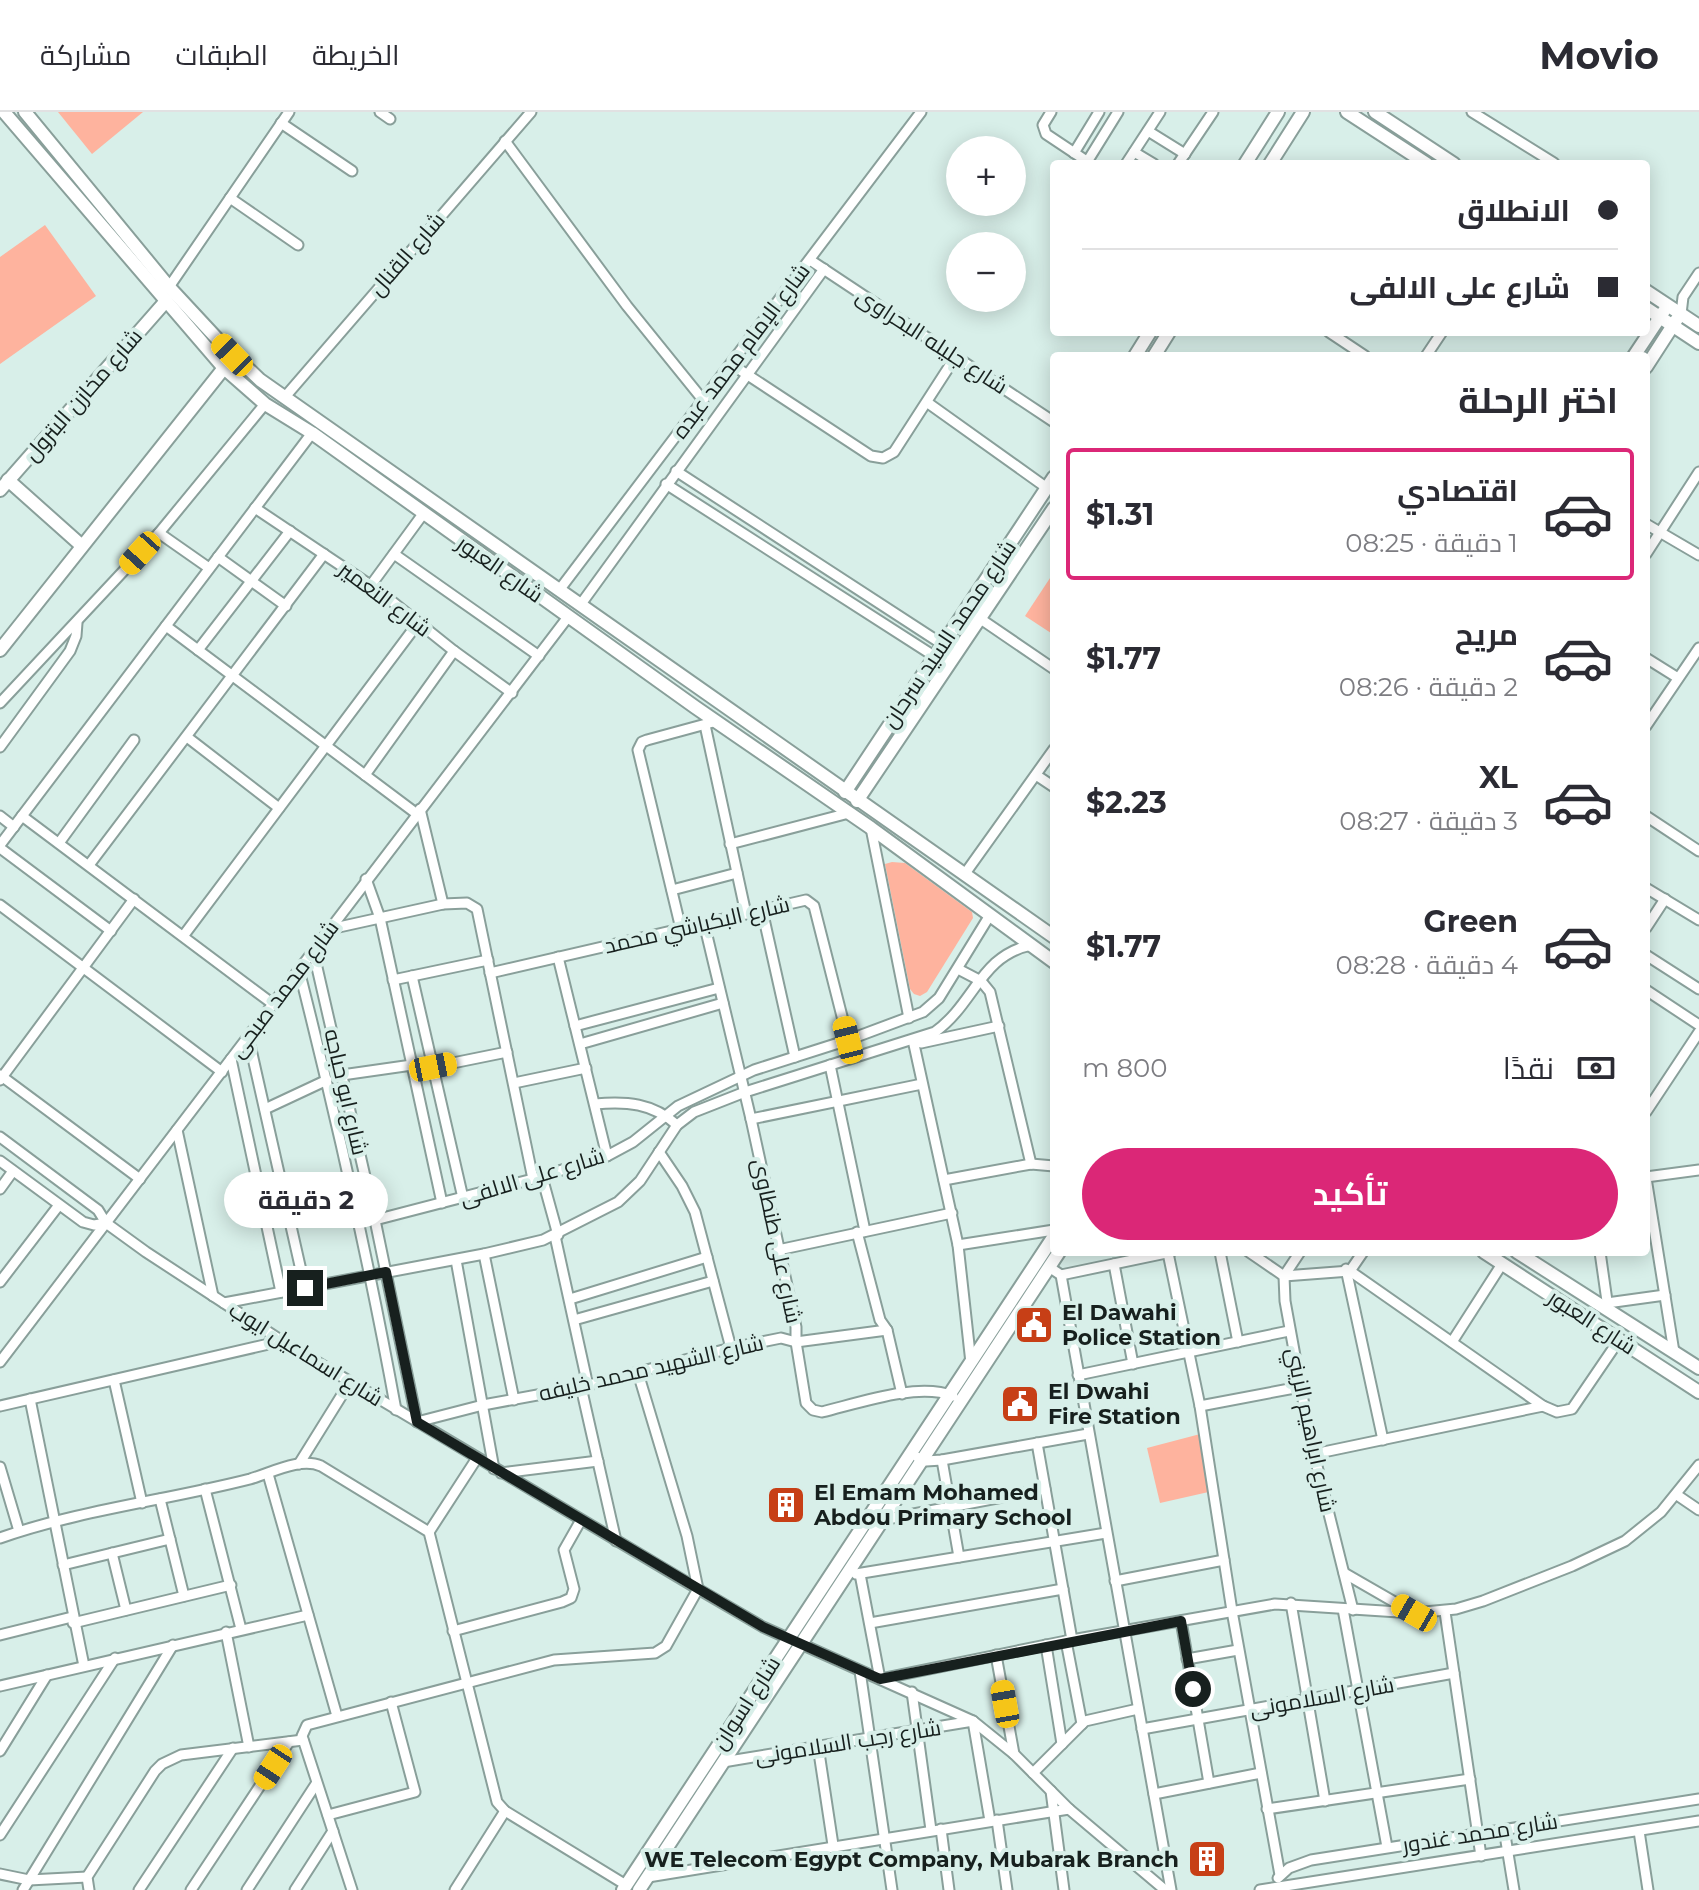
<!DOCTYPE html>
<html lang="ar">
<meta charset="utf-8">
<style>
:root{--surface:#fff;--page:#f7f7f7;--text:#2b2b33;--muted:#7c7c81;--line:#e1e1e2;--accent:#db2777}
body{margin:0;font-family:Montserrat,Cairo,sans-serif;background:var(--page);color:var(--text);direction:rtl;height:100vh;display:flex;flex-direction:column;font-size:30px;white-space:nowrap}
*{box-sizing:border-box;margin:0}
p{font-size:26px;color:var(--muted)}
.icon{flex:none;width:44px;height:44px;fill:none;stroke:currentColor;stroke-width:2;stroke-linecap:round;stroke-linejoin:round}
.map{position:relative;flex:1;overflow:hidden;direction:ltr}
.sheet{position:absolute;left:1050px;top:240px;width:600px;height:904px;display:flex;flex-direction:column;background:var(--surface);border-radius:8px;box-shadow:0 4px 20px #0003;direction:rtl}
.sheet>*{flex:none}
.hud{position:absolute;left:1050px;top:48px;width:600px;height:176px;border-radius:8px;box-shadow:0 4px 20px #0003;direction:rtl;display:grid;align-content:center;height:176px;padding:0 32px;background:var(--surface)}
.controls{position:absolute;left:946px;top:24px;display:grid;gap:16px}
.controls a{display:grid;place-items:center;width:80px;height:80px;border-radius:50%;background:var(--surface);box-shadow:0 4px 20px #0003;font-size:40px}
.end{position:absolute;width:36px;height:36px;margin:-18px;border:10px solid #17201e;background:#fff;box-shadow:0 0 0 4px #fff}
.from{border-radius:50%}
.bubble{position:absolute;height:56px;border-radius:28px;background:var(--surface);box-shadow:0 4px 20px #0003;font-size:26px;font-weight:700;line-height:56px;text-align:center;direction:rtl}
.car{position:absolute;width:24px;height:48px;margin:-24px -12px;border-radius:10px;box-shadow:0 0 6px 2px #0007;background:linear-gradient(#f5c518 24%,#345 0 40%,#f5c518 0 76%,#345 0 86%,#f5c518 0)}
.hud b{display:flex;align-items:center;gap:28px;height:76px;font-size:30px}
.hud b+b{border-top:2px solid var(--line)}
.hud i{width:20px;height:20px;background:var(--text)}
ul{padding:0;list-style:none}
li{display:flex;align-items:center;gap:24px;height:132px;margin:0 16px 12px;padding:0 16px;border:4px solid transparent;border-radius:8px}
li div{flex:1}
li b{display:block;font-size:30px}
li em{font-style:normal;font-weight:700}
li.on{border-color:var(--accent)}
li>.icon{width:72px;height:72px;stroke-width:1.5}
h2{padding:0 32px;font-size:36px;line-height:96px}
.pay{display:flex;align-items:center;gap:20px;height:88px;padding:0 32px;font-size:30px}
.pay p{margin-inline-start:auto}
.cta{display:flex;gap:16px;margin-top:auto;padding:16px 32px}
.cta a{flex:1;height:92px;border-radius:48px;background:var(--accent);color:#fff;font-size:32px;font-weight:700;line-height:92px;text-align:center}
header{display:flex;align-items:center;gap:48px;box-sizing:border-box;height:112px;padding:0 40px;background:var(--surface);border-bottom:2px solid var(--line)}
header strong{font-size:38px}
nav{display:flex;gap:44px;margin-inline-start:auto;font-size:28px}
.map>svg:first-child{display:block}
.grass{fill:#feb39e}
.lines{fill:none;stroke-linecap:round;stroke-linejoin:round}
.minor-casing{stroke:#899f9a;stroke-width:13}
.tertiary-casing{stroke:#899f9a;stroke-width:16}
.minor{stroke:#fff;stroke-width:9}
.tertiary{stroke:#fff;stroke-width:12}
.route{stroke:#17201e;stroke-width:10}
.labels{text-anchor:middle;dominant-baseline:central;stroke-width:8;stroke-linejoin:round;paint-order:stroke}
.street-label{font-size:22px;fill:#17201e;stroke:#d8efe9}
.poi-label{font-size:22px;font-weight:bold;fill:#17201e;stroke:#d8efe9;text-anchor:start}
</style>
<header>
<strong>Movio</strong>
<nav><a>الخريطة</a><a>الطبقات</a><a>مشاركة</a></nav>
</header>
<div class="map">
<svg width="1699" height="1778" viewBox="0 0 1699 1778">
<rect width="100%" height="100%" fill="#d8efe9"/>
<g class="grass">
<polygon points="58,0 143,0 92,42"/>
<polygon points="45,113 96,184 0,252 0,145"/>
<polygon points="1054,460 1054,523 1025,504"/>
<polygon points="892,750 905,751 972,800 973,806 927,880 920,884 914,882 910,877 885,752"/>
<polygon points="1204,1321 1213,1379 1160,1391 1147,1336"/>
</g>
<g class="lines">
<g class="minor-casing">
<g id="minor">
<polyline points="380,0 390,7"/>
<polyline points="1051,0 1043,13 1046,22 1091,52"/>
<polyline points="1472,0 1554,51"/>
<polyline points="281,11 352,59"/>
<polyline points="1148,19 1185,42"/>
<polyline points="505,29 627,194 703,288"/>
<polyline points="1134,40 1154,52"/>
<polyline points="1074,41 1099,0"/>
<polyline points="1087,50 1118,0"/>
<polyline points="1126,52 1160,0"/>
<polyline points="1178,52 1213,0"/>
<polyline points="230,86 298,133"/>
<polyline points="810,148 1054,310"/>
<polyline points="169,175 289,0"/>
<polyline points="1681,202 1683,185 1699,161"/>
<polyline points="1329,220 1365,244"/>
<polyline points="1426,244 1442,220"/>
<polyline points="731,252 871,344 883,346 894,340 956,244"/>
<polyline points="284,286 531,0"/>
<polyline points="928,291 1047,376"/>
<polyline points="676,359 942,532"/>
<polyline points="666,372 934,544"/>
<polyline points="255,396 379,479 454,539 512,581"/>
<polyline points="1646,412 1699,443"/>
<polyline points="159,421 209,456"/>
<polyline points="394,442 539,544"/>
<polyline points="1646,442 1699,360"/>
<polyline points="218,445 286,494"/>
<polyline points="371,473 423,402"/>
<polyline points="560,477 921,0"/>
<polyline points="581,492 824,157"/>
<polyline points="966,497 1054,557"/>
<polyline points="166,514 417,702"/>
<polyline points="198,538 290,419"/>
<polyline points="1646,546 1678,566"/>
<polyline points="0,591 159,421 265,292"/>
<polyline points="705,613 746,802"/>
<polyline points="1646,614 1699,536"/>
<polyline points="187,625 279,696"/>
<polyline points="0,635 70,539 76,524 77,511"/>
<polyline points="365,663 454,539"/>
<polyline points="1036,663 1054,675"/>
<polyline points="420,697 443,792"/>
<polyline points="0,704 14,715"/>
<polyline points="22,704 273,892"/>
<polyline points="1646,704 1699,739"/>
<polyline points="871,716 909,906"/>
<polyline points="59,731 134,628"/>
<polyline points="730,732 849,701"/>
<polyline points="0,733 312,321"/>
<polyline points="0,736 111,819"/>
<polyline points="89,753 324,442"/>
<polyline points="964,763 1054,637"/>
<polyline points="366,767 380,806 442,1091"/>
<polyline points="1646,776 1699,808"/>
<polyline points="672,778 737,761"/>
<polyline points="0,793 222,960"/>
<polyline points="762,798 795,945"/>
<path d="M704,811L751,1007L796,1215V1230L806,1291L813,1298L822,1300C859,1291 918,1270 953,1284"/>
<polyline points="1646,816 1665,787"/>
<polyline points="330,817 443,792 467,791 477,797 533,1067"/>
<polyline points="681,817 638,638 642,630 647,628 717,609"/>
<polyline points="184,823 418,511"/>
<polyline points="313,838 375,1108 417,1310 483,1293 581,1275 731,1236 781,1226 796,1230 887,1218"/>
<polyline points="1646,843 1699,877"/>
<polyline points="558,845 607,1044"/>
<polyline points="958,857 981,869 990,880 1031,1052"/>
<path d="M299,858C336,1004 369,1150 396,1298"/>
<polyline points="490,861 806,788 814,794 848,928"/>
<polyline points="412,864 463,1086"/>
<polyline points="393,868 488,848"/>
<polyline points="1646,878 1699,913"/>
<polyline points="575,914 719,876"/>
<polyline points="248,924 305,1176"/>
<polyline points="913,928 958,1133 971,1251"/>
<polyline points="921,931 999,914"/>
<polyline points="580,932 723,891"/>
<polyline points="231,947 281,1180"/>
<polyline points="830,953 865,1119"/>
<polyline points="0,963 140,1067"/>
<polyline points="342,963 412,953 433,955 507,940"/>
<polyline points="0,968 134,787"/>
<polyline points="514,971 586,956"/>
<path d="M595,992C626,989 653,991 677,1013"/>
<polyline points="265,997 327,968"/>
<polyline points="1646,1000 1699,920"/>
<polyline points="751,1007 922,972"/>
<polyline points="177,1018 213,1184"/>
<polyline points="0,1025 98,1098 106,1111 146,1140 282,1229 698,1477 763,1515 973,1609 1014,1642 1069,1697 1165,1778"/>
<polyline points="659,1040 682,1074 695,1100 731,1236"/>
<polyline points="0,1049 83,1110 94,1113 106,1111"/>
<polyline points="542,1065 558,1123"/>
<polyline points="1646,1065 1699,1058"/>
<polyline points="1646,1066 1674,1240"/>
<polyline points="944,1068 1031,1052 1054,1054"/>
<polyline points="0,1077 13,1059"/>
<polyline points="375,1108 533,1067 607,1044 633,1030 678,994 754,958 848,928 923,900 939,886 990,803"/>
<polyline points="857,1120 880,1208 887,1218 902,1282"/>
<polyline points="555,1124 588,1274"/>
<polyline points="958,1133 1054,1118"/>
<polyline points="778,1138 952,1101"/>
<polyline points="1220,1140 1238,1230"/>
<polyline points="1249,1140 1284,1164 1350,1159 1543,1294 1557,1300 1572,1297 1619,1228"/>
<polyline points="1300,1140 1284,1164 1285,1189 1310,1326 1353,1498"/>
<polyline points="1600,1140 1608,1196"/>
<polyline points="1168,1141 1200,1294 1232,1499 1280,1763"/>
<polyline points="484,1142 514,1288"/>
<polyline points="456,1148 494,1357"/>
<polyline points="1114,1152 1133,1252"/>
<polyline points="1049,1155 1061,1163 1171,1778"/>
<polyline points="1346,1157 1383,1328"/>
<polyline points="1350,1159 1363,1140"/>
<polyline points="1061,1163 1171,1140"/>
<polyline points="0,1170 59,1093"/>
<polyline points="570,1187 707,1145"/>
<path d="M224,1191L484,1142L543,1128L618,1090L640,1069L677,1013L694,1000L745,980L935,920C975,891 980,844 1031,833"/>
<polyline points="1607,1191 1665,1183"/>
<polyline points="574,1208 713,1169"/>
<polyline points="1452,1230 1502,1152"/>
<polyline points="0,1250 568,505"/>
<polyline points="1078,1263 1289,1219"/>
<polyline points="114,1268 142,1391"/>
<polyline points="581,1275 616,1429"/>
<polyline points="30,1287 84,1554"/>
<polyline points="0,1294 282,1229"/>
<polyline points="1200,1294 1300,1275"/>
<polyline points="1037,1331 1072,1528"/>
<polyline points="1314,1342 1543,1294"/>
<polyline points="917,1345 926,1349 942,1348 1088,1322"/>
<polyline points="942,1348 959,1445"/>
<polyline points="299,1352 350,1270"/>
<polyline points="0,1355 19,1419"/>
<polyline points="501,1361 598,1349"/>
<polyline points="268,1362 337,1604"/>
<polyline points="205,1377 241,1517"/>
<polyline points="1677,1383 1699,1398"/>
<polyline points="160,1387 184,1484"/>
<polyline points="882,1408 1045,1377"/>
<polyline points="429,1420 477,1346"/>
<path d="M0,1426C80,1398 168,1388 250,1367C271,1361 300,1345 321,1354L429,1420L497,1690L505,1699L626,1773"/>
<polyline points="112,1441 126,1498"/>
<polyline points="63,1453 170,1427"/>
<polyline points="1344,1461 1410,1499"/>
<polyline points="856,1462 1106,1421"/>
<polyline points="860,1462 880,1567 1066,1529 1275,1492 1414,1501 1456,1497 1483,1489 1572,1454 1625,1429 1661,1400 1699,1353"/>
<polyline points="1115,1469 1224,1448"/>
<polyline points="1291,1491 1325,1689"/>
<polyline points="1343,1497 1387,1735"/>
<polyline points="1445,1500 1481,1744"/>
<polyline points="1181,1509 1209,1671"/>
<polyline points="73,1511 231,1473"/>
<polyline points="870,1511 1063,1477"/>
<polyline points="453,1519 562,1490 571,1486 574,1477 564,1438 581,1408"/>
<polyline points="226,1520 249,1635"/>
<polyline points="0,1523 72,1505"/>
<polyline points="1066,1529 1082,1612"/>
<polyline points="1046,1533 1062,1632"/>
<polyline points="996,1543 1014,1642"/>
<polyline points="1187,1547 1238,1538"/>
<polyline points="860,1559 892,1778"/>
<polyline points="0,1574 308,1503"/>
<polyline points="912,1580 931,1718"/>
<polyline points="1142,1617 1454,1561"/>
<polyline points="818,1634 833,1733"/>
<polyline points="0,1639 47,1563"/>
<polyline points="723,1650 973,1609 990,1709"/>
<polyline points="1033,1661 1085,1609 1138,1597"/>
<polyline points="1051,1679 1064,1778"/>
<polyline points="1154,1682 1261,1661"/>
<polyline points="1267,1697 1470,1667"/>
<polyline points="328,1703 415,1680 391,1590"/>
<polyline points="997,1708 1007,1778"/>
<polyline points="941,1717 949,1778"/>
<polyline points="1504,1717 1514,1778"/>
<polyline points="1639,1719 1648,1778"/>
<polyline points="0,1723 115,1546"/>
<polyline points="0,1762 29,1768 87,1765"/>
<polyline points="648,1765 1069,1697"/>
<polyline points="1278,1766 1289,1756 1311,1748 1699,1687"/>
<polyline points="23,1778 173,1533"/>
<polyline points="89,1778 87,1765 155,1659 162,1652 181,1643 303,1628"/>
<polyline points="139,1778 233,1636"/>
<polyline points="191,1778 289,1630"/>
<polyline points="247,1778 316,1672"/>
<polyline points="295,1778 333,1719"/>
<polyline points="352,1778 302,1624 307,1613 554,1548 655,1541 666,1534 698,1477 687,1424 638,1261"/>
<polyline points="455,1778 505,1699"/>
<polyline points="1260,1778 1699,1709"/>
</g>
</g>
<g class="tertiary-casing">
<g id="tertiary">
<polyline points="4,0 224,256 265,292 312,321 695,595 871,716 1054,850"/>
<polyline points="25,0 169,175 221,231 260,268 1054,825"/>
<polyline points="1347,0 1427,52"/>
<polyline points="1375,0 1454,52"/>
<polyline points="1245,52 1278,0"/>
<polyline points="1270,52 1303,0"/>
<polyline points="1646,179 1699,214"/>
<polyline points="1646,196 1699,231"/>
<polyline points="1135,244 1150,220"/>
<polyline points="1154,244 1169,220"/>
<polyline points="1634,244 1664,199"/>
<polyline points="1646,255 1677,207"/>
<polyline points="8,368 82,434"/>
<polyline points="0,378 166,189"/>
<polyline points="0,538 224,256"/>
<polyline points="845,680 1054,365"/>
<polyline points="857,689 1054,396"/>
<polyline points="1484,1140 1699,1280"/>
<polyline points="1517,1140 1699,1256"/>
<polyline points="623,1778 1054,1124"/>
<polyline points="639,1778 1059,1140"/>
</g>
</g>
<use href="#minor" class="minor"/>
<use href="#tertiary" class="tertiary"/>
</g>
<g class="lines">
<polyline class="route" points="305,1176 386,1160 417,1310 763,1515 880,1567 1181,1509 1193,1577"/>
</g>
<defs>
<g id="civic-square" transform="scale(2)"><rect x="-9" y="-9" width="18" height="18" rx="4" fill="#c73f16" stroke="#d8efe9"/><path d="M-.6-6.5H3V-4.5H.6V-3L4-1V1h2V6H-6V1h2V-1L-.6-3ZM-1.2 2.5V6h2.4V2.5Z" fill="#fff"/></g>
<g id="building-square" transform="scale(2)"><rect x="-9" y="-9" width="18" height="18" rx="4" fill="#c73f16" stroke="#d8efe9"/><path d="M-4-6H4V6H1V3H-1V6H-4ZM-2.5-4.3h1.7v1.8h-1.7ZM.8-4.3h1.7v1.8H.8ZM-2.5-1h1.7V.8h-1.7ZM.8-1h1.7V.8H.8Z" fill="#fff"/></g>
</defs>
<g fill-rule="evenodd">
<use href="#civic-square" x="1034" y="1213"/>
<use href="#civic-square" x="1020" y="1292"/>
<use href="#building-square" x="786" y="1393"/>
<use href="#building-square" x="1207" y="1747"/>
</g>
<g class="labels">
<g class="street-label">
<text transform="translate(407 142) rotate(-49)">شارع القنال</text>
<text transform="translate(932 229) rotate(33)">شارع جليله البحراوى</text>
<text transform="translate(741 239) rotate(-53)">شارع الإمام محمد عبده</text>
<text transform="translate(83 283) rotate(-49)">شارع مخازن البترول</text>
<text transform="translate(500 457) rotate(35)">شارع العبور</text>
<text transform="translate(385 487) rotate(37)">شارع التعمير</text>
<text transform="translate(949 522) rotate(-56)">شارع محمد السيد سرحان</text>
<text transform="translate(697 813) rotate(-13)">شارع البكباشي محمد</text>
<text transform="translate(284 877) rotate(-53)">شارع محمد صبحى</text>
<text transform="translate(346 980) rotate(77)">شارع ابو حباجه</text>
<text transform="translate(532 1065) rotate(-17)">شارع على الالفى</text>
<text transform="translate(777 1129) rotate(78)">شارع على طنطاوى</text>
<text transform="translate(1592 1210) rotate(33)">شارع العبور</text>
<text transform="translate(306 1242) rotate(32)">شارع اسماعيل ايوب</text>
<text transform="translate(651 1256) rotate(-13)">شارع الشهيد محمد خليفه</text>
<text transform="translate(1311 1318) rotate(78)">شارع ابراهيم الزيني</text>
<text transform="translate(1322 1585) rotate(-10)">شارع السلامونى</text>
<text transform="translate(746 1591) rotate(-57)">شارع اسوان</text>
<text transform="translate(848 1630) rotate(-9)">شارع رجب السلامونى</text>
<text transform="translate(1480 1721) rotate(-9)">شارع محمد غندور</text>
</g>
<g class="poi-label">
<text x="1062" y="1200">El Dawahi<tspan x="1062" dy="25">Police Station</tspan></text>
<text x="1048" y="1279">El Dwahi<tspan x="1048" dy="25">Fire Station</tspan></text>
<text x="814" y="1380">El Emam Mohamed<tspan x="814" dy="25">Abdou Primary School</tspan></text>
<text x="1179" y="1747" text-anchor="end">WE Telecom Egypt Company, Mubarak Branch</text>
</g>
</g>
</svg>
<div class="controls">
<a>+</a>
<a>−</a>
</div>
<i class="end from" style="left:1193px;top:1577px"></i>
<i class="end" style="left:305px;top:1176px"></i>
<div class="bubble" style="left:224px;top:1060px;width:164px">2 دقيقة</div>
<i class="car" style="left:232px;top:243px;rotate:316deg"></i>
<i class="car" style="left:140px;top:441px;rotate:222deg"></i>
<i class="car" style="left:848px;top:928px;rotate:346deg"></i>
<i class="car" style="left:433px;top:955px;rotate:79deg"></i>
<i class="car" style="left:1414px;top:1501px;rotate:300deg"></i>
<i class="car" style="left:1005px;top:1592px;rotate:350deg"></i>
<i class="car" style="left:273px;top:1655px;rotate:213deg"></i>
<div class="hud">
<b><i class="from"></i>الانطلاق</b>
<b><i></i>شارع على الالفى</b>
</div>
<section class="sheet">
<h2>اختر الرحلة</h2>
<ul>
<li class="on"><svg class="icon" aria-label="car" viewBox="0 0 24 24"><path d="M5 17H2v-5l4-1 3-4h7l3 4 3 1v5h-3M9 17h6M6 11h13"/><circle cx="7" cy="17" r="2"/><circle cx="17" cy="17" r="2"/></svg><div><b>اقتصادي</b><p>1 دقيقة · 08:25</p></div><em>$1.31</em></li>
<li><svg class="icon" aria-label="car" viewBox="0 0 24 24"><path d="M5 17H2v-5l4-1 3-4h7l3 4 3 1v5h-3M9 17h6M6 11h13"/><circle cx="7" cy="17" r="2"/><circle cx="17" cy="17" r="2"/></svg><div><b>مريح</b><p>2 دقيقة · 08:26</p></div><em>$1.77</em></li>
<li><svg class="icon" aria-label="car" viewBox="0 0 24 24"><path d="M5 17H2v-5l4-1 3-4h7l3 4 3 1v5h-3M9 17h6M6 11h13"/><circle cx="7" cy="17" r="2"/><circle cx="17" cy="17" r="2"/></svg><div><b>XL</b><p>3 دقيقة · 08:27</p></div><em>$2.23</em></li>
<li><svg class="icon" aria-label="car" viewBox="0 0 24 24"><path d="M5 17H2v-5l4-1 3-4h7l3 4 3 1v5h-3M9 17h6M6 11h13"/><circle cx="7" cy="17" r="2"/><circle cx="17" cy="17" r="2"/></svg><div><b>Green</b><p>4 دقيقة · 08:28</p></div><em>$1.77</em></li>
</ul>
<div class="pay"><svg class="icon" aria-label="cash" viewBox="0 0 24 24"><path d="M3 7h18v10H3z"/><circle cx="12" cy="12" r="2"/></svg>نقدًا<p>800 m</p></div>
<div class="cta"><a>تأكيد</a></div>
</section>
</div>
